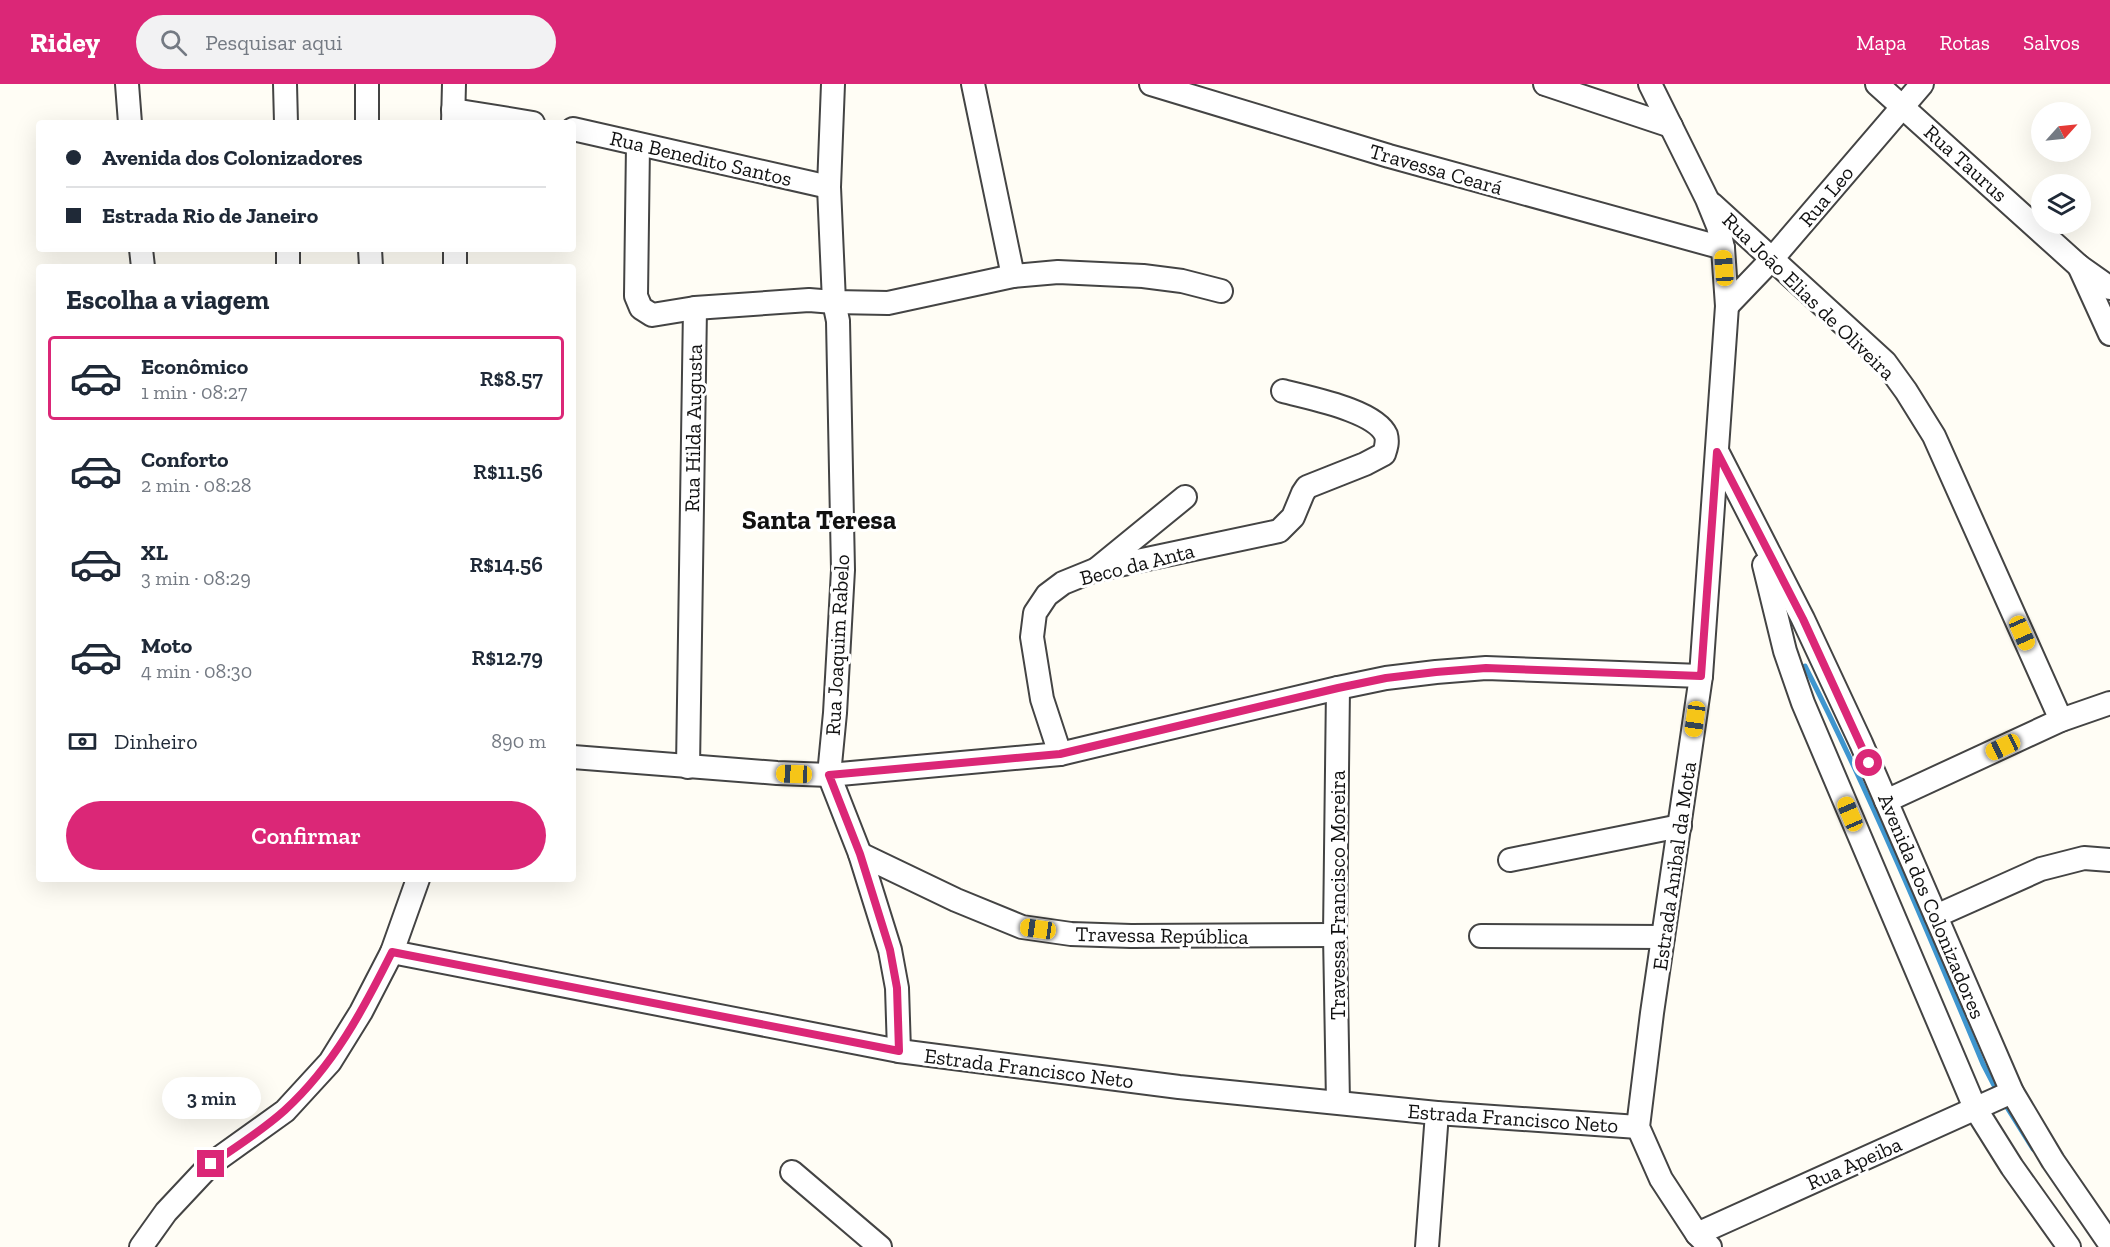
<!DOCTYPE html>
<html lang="pt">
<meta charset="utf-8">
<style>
:root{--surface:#fff;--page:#f2f2f3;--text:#1f2937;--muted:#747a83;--line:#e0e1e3;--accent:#db2777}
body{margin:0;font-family:"Zilla Slab",serif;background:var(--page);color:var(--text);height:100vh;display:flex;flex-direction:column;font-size:22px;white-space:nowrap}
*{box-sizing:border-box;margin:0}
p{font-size:20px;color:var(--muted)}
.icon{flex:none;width:33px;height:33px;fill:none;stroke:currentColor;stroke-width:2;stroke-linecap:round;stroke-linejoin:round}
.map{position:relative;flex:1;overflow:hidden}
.details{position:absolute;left:36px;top:180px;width:540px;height:618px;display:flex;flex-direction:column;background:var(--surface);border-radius:6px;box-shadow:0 6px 24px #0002}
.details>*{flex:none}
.hud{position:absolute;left:36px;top:36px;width:540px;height:132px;border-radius:6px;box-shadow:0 6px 24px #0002;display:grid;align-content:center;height:132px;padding:0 30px;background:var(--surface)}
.needle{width:39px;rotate:63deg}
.fabs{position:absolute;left:2031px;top:18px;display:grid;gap:12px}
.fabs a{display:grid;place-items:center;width:60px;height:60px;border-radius:50%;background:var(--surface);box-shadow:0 6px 24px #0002;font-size:30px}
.end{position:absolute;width:27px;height:27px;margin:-14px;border:8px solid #db2777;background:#fff;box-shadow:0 0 0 3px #fff}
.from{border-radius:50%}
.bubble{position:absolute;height:42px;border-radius:21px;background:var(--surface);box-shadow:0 6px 24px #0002;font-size:20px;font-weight:600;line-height:42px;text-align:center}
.car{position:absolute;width:18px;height:36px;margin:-18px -9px;border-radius:8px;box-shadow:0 0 4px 2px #0007;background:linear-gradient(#f5c518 24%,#345 0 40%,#f5c518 0 76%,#345 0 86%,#f5c518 0)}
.hud b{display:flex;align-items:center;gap:21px;height:57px;font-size:22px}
.hud b+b{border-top:2px solid var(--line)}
.hud i{width:15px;height:15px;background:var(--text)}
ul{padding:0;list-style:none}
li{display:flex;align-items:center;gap:18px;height:84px;margin:0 12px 9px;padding:0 18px;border:3px solid transparent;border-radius:6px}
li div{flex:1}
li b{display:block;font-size:22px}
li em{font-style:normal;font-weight:600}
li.active{border-color:var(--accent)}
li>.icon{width:54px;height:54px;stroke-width:1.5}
h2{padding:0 30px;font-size:27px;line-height:72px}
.pay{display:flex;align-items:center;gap:15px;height:66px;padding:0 30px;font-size:22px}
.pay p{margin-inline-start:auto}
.button{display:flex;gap:12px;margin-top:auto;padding:12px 30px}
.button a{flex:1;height:69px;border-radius:36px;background:var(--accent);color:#fff;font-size:24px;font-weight:600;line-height:69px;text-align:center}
header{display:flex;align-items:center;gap:36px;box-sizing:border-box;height:84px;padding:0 30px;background:var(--accent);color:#fff}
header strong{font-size:28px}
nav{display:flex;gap:33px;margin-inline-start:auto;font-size:21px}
.search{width:420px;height:54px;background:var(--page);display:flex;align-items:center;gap:15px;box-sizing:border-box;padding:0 21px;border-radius:33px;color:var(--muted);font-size:22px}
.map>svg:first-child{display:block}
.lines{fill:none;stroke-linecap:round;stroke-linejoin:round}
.stream{stroke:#3f96cf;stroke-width:5}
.minor-casing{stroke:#444;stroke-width:26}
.minor{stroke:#fff;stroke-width:22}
.route{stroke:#db2777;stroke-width:8}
.labels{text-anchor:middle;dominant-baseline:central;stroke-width:6;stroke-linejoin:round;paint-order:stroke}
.street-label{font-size:21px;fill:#111;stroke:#fff}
.district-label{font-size:27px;font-weight:bold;fill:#111;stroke:#fff}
</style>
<header>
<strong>Ridey</strong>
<div class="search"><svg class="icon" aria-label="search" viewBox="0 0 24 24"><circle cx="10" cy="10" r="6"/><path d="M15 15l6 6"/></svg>Pesquisar aqui</div>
<nav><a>Mapa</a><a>Rotas</a><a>Salvos</a></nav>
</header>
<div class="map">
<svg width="2110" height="1163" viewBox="0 0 2110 1163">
<rect width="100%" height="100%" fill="#fffdf5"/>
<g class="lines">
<g class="stream">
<path d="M1805,582C1871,712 1927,846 1983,980L1998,1009"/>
<polyline points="2003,1017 2033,1065"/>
</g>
<g class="minor-casing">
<g id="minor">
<polyline points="127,0 130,39"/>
<polyline points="285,0 286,39"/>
<polyline points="367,0 367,39"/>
<polyline points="833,0 829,103 834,218 838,237 843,486 835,629 829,691 860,770 890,866 897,904 899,967"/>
<polyline points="973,0 1013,192"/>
<polyline points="1151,0 1389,72 1723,164"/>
<polyline points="1545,0 1671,42"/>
<polyline points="1650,0 1707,115 1718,142 1723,164 1727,222 1701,592 1652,929 1638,1043 1661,1095 1697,1150 1710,1163"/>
<polyline points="1877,0 2079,182 2110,204"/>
<polyline points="453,26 533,39"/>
<polyline points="453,39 454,0"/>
<polyline points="573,45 829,103"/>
<polyline points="638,61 636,212 641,224 652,231 695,224 809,216 834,218 888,219 1013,192 1058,188 1143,192 1182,197 1221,207"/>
<polyline points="1712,120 1885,278 1906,307 1934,352 2061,636"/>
<polyline points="141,165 143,183"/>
<polyline points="288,165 288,183"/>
<polyline points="370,165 371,183"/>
<polyline points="455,165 455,183"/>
<polyline points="2079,182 2110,250"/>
<polyline points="1727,222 1772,175 1922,0"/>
<polyline points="1718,369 1803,535 1861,659 2012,1008 2053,1077 2110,1160"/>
<polyline points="1764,481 1785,567 1803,619 1975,1024 2012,1083 2069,1163"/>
<polyline points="1098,484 1185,413"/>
<path d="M1060,670L1042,615L1032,553L1035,529L1047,511L1063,499L1095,486L1279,447L1293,433L1303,409L1307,403L1365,380L1384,370C1386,364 1388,358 1386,351C1375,326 1308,314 1283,307"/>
<polyline points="573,673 777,689 829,691 1060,670 1338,604 1386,594 1436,588 1486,584 1701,592"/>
<polyline points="688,683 695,224"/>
<polyline points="1886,717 2061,636 2110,619"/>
<polyline points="860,770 956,816 1022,843 1071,850 1131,852 1335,851"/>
<polyline points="1510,776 1680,742"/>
<polyline points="1936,832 2041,785 2084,774 2110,776"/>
<polyline points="1481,852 1663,853"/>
<polyline points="392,868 899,967 1179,1003 1437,1029 1638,1043"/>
<polyline points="1338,1018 1335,851 1338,604"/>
<polyline points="792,1088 880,1163"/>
<polyline points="1697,1150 2012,1008"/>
<polyline points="141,1163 166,1128 211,1080 285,1027 330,978 361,928 392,868 418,795"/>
<polyline points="1427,1163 1437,1029"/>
</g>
</g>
<use href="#minor" class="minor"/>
</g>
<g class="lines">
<path class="route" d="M211,1080C236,1063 263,1046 285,1026C334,981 363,926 392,868L899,967L897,904L890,866L860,770L829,691L1060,670L1338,604L1386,594L1436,588L1486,584L1701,592L1717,368L1803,535L1869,679"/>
</g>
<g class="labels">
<g class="street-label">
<text transform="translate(701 74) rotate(13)">Rua Benedito Santos</text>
<text transform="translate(1966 79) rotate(42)">Rua Taurus</text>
<text transform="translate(1436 85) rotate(16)">Travessa Ceará</text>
<text transform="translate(1826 112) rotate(-50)">Rua Leo</text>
<text transform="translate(1809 212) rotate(44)">Rua Joāo Elias de Oliveira</text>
<text transform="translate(693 344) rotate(-89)">Rua Hilda Augusta</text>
<text transform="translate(1137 480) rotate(-14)">Beco da Anta</text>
<text transform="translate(837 561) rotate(-87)">Rua Joaquim Rabelo</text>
<text transform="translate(1674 782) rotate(-82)">Estrada Anibal da Mota</text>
<text transform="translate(1337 811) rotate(-90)">Travessa Francisco Moreira</text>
<text transform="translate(1932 822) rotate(67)">Avenida dos Colonizadores</text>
<text transform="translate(1162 851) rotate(1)">Travessa República</text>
<text transform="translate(1029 984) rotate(7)">Estrada Francisco Neto</text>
<text transform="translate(1513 1034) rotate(4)">Estrada Francisco Neto</text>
<text transform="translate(1854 1079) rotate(-24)">Rua Apeiba</text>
</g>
<g class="district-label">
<text x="819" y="436">Santa Teresa</text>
</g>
</g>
</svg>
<div class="fabs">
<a><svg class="needle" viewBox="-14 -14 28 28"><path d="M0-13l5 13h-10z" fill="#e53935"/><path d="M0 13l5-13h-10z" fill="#747a83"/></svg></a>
<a><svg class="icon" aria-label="layers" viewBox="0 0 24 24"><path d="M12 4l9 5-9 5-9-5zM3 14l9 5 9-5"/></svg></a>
</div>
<i class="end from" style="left:1869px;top:679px"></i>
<i class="end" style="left:211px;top:1080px"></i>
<div class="bubble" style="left:162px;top:993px;width:99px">3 min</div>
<i class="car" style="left:1724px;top:184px;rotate:356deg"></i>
<i class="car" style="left:2022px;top:549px;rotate:156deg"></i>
<i class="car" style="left:1695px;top:635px;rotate:188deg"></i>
<i class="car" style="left:2003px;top:663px;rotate:245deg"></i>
<i class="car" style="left:794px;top:690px;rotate:272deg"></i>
<i class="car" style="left:1850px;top:730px;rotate:337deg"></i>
<i class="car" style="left:1038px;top:845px;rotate:278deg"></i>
<div class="hud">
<b><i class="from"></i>Avenida dos Colonizadores</b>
<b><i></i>Estrada Rio de Janeiro</b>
</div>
<section class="details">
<h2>Escolha a viagem</h2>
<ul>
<li class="active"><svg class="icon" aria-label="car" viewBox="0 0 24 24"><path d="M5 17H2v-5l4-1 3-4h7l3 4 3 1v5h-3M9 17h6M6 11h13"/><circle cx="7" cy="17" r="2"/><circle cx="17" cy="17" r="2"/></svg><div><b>Econômico</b><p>1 min · 08:27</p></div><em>R$8.57</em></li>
<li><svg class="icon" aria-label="car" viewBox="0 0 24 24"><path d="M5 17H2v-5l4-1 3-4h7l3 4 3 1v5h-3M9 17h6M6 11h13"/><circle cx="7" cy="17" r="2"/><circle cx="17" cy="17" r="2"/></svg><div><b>Conforto</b><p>2 min · 08:28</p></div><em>R$11.56</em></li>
<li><svg class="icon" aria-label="car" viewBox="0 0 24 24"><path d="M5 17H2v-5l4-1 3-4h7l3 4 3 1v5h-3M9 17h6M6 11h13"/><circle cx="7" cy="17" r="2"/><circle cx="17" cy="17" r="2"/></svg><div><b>XL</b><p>3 min · 08:29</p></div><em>R$14.56</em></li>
<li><svg class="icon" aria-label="car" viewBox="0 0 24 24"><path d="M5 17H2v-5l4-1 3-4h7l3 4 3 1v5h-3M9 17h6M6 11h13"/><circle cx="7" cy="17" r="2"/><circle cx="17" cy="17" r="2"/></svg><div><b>Moto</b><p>4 min · 08:30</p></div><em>R$12.79</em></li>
</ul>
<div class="pay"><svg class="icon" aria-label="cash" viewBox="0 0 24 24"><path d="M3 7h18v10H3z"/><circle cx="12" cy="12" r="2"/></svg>Dinheiro<p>890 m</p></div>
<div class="button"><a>Confirmar</a></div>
</section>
</div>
